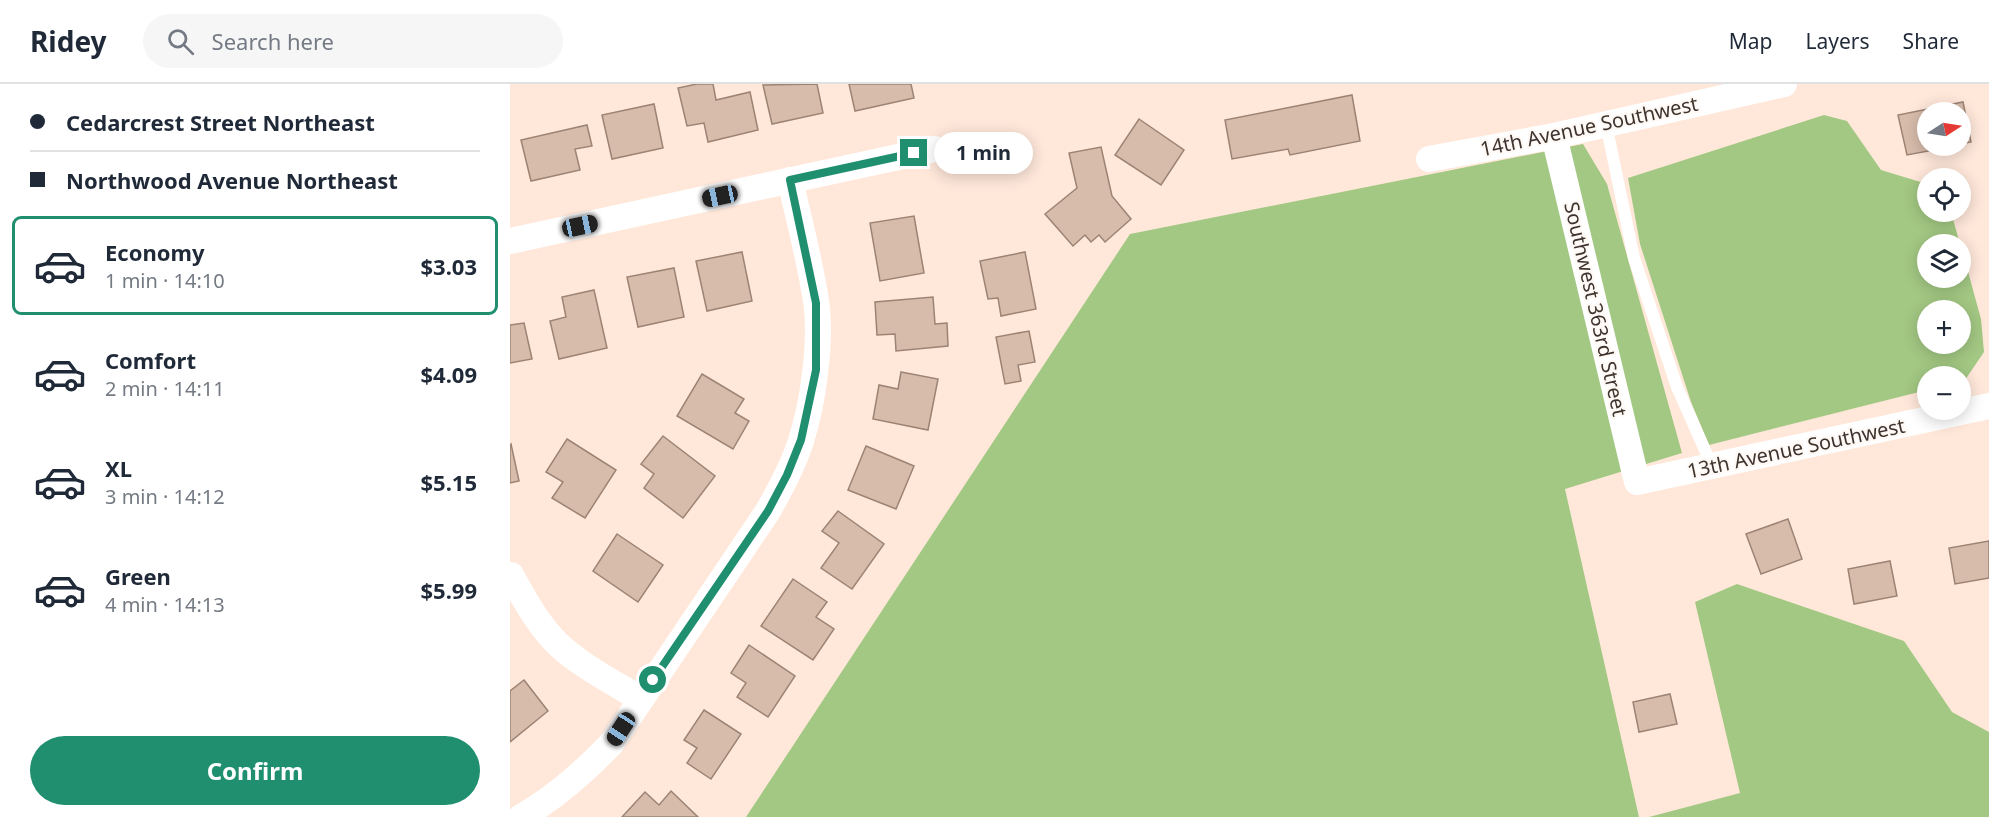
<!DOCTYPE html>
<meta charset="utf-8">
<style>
:root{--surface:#fff;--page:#f6f6f7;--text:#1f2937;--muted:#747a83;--line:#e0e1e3;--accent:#1f8f6f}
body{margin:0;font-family:"Noto Sans",sans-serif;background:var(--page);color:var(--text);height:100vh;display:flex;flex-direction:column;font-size:22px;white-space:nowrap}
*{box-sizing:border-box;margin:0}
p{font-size:20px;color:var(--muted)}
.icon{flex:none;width:33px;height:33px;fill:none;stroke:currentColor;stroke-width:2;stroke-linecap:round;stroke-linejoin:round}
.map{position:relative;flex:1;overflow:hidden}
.drawer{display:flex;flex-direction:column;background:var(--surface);width:510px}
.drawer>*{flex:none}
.hud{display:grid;align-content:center;height:132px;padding:0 30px;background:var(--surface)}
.needle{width:39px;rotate:78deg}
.controls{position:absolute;left:1407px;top:18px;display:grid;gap:12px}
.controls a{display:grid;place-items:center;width:54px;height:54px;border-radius:50%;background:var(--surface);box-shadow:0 3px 15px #0003;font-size:30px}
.end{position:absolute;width:27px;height:27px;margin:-14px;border:8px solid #1f8f6f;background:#fff;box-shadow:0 0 0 3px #fff}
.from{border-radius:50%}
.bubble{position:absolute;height:42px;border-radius:21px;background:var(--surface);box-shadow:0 3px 15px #0003;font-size:20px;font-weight:700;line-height:42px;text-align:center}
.car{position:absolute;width:18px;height:36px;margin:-18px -9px;border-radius:8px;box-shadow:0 0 4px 2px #0007;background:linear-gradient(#222 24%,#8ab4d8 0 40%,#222 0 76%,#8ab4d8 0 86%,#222 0)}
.hud b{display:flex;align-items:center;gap:21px;height:57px;font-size:22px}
.hud b+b{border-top:2px solid var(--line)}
.hud i{width:15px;height:15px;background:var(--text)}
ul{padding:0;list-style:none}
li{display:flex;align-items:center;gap:18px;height:99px;margin:0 12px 9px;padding:0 18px;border:3px solid transparent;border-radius:9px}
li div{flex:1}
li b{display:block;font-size:22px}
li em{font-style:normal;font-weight:700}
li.selected{border-color:var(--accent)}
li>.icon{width:54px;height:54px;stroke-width:1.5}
.primary-button{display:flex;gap:12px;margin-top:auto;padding:12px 30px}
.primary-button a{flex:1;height:69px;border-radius:36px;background:var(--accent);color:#fff;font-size:24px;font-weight:700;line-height:69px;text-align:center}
header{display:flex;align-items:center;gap:36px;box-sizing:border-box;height:84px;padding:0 30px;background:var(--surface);border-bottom:2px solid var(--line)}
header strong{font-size:28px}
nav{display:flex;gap:33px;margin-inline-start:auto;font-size:21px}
.search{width:420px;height:54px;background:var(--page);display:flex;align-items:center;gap:15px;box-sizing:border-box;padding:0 21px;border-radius:33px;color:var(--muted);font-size:22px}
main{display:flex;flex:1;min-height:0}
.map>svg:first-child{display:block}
.forest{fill:#a3c883;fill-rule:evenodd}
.building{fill:#d7bcab;stroke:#9d8373;stroke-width:1.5}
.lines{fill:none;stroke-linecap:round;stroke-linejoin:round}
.service{stroke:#fff;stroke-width:12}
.minor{stroke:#fff;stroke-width:26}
.route{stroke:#1f8f6f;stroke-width:8}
.labels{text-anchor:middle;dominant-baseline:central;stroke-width:4.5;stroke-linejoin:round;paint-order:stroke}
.street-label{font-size:20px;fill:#3f342d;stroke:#fff9f6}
</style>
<header>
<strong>Ridey</strong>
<div class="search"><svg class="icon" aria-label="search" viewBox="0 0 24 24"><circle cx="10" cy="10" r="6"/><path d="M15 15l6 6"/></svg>Search here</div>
<nav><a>Map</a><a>Layers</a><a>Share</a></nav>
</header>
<main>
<section class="drawer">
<div class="hud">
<b><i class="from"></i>Cedarcrest Street Northeast</b>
<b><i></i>Northwood Avenue Northeast</b>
</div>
<ul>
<li class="selected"><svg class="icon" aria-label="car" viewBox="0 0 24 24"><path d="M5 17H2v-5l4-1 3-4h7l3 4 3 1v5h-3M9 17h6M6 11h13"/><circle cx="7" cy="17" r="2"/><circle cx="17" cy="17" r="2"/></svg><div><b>Economy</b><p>1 min · 14:10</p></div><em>$3.03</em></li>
<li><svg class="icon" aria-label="car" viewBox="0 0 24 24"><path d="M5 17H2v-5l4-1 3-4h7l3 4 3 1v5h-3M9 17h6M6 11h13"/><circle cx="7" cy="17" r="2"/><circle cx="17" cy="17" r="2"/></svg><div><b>Comfort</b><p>2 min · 14:11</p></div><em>$4.09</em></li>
<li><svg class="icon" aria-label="car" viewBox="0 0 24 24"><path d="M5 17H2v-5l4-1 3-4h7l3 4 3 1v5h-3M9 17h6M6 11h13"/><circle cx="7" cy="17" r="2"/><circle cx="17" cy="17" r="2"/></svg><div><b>XL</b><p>3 min · 14:12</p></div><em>$5.15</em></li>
<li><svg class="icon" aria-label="car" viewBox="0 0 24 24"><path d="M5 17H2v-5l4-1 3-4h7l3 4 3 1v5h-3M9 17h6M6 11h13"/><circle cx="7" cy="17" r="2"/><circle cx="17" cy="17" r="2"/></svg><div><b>Green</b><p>4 min · 14:13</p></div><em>$5.99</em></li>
</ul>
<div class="primary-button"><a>Confirm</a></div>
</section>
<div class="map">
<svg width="1479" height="733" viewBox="0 0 1479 733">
<rect width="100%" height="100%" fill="#ffe8da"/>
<g class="forest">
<path d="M1314,31L1337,37L1371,86L1417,100L1418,128H1441L1450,160H1418V194H1450L1451,162L1471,235L1474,268L1455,296L1451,298L1450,292H1418L1417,306L1199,361L1181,318L1130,160L1118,94ZM1418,226H1450V260H1418Z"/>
<polygon points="1073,60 1097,100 1172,369 1055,405 1129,733 236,733 620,150"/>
<polygon points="1227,500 1394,557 1442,628 1479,648 1479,733 1139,733 1230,709 1185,518"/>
</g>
<g class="building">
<polygon points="187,0 203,0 206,16 240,8 248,46 198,58 194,39 177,42 168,4"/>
<polygon points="307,0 313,29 262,40 253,1"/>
<polygon points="339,0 401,0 404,14 345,27"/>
<polygon points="842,11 850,57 780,71 778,65 722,75 715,36"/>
<polygon points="1453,18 1461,58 1450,60 1450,28 1418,28 1418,62 1445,62 1397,71 1388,31"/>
<polygon points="144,20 153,64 102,75 92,31"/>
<polygon points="629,35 674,66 651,101 605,71"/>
<polygon points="77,41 82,62 65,65 70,86 21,97 11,56"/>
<polygon points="591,63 602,112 621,135 595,158 589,151 581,158 575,151 563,162 535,130 567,104 559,69"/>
<polygon points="404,132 414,189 370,197 360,139"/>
<polygon points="232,168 242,217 197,227 186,177"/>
<polygon points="515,168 526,225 491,232 488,214 478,215 470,177"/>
<polygon points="164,184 174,233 128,243 117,193"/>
<polygon points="84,206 97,264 49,275 40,237 56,233 52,213"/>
<polygon points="423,213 425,240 437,239 438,262 386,267 385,250 367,251 365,218"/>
<polygon points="14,239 22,275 0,279 0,241"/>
<polygon points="519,247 525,278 508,281 511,297 495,300 486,253"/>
<polygon points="391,288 428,295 418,346 363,335 369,301 388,305"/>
<polygon points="192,290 234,315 225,329 239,337 223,365 167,332"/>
<polygon points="153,352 205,392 173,434 134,404 144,390 131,380"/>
<polygon points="57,355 106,386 75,434 42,414 53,398 36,388"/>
<polygon points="1,360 9,397 0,399 0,361"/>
<polygon points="356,362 404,382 386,425 338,406"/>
<polygon points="328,427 374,460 342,505 311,484 329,459 312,447"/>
<polygon points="1278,435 1292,475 1251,490 1236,450"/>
<polygon points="107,450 153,481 128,518 83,487"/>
<polygon points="1479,457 1479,494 1445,500 1439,464"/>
<polygon points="1380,477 1387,512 1344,520 1338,485"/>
<polygon points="283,495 317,518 306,533 324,545 303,576 251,542"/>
<polygon points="239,561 285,592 258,633 227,613 236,599 221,589"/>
<polygon points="14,596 38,627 0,658 0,607"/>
<polygon points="1160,610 1167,640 1129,648 1123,618"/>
<polygon points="194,626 231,650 201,695 177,679 187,664 174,656"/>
<polygon points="161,707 188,733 112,733 135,708 149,721"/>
</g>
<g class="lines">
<polyline class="service" points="1096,40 1124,174 1167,303 1202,382"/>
<g class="minor">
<polyline points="1044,52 1127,398 1479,322"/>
<polyline points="919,75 1044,52 1274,0"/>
<polyline points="0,157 425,65"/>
<path d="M1,491C13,513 25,535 42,554C62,577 104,599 131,615"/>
<path d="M11,733C45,714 74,688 101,660L258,427C270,405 283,382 291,357C303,319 312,257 306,217C300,177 289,136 280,96"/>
</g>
</g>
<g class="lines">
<polyline class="route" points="143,596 258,427 277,391 291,356 306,286 306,219 280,96 404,69"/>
</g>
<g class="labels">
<g class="street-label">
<text transform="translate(1079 42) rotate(-12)">14th Avenue Southwest</text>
<text transform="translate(1086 225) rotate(77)">Southwest 363rd Street</text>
<text transform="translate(1286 364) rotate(-12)">13th Avenue Southwest</text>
</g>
</g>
</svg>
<div class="controls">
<a><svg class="needle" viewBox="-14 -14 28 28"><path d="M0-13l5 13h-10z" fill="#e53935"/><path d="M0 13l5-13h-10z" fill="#747a83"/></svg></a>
<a><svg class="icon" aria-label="locate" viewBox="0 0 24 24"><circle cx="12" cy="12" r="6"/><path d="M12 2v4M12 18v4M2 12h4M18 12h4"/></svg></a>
<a><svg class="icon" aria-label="layers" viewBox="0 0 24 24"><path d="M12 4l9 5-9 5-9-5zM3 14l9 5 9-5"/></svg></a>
<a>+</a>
<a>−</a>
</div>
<i class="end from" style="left:143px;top:596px"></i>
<i class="end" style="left:404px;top:69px"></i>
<div class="bubble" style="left:424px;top:48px;width:99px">1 min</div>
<i class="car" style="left:210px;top:112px;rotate:258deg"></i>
<i class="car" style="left:70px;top:142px;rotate:78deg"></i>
<i class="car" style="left:111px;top:645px;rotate:213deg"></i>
</div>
</main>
